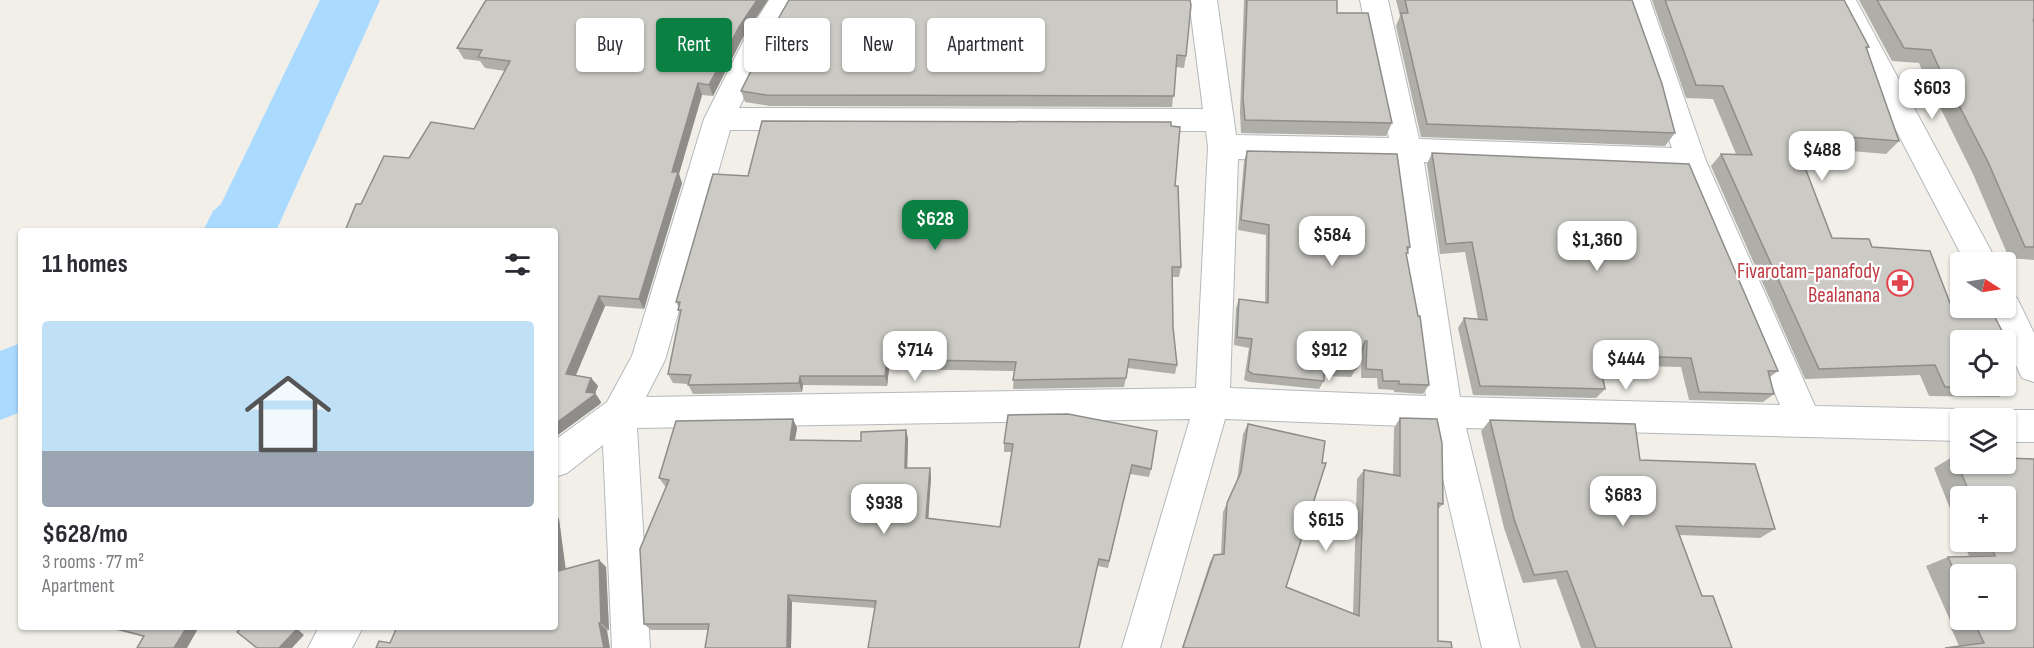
<!DOCTYPE html>
<html lang="en">
<head>
<meta charset="utf-8">
<style>
  body { margin:0; font-family:"Sofia Sans Condensed",sans-serif; background:#f7f7f7; color:#2b2b33; height:100vh; display:flex; flex-direction:column; font-size:22px; white-space:nowrap }
  * { box-sizing:border-box; margin:0 }
  p { font-size:20px; color:#7c7c81 }
  .icon { flex:none; width:33px; height:33px; fill:none; stroke:currentColor; stroke-width:2; stroke-linecap:round; stroke-linejoin:round }
  .map { position:relative; flex:1; overflow:hidden }
  .panel { position:absolute; left:18px; top:228px; width:540px; height:402px; display:flex; flex-direction:column; background:#fff; border-radius:6px; box-shadow:0 2px 4px #0004 }
  .panel>* { flex:none }
  .top-card { position:absolute; left:576px; top:18px; width:570px; height:54px; display:flex; gap:12px }
  .needle { width:39px; rotate:102deg }
  .fabs { position:absolute; left:1950px; top:252px; display:grid; gap:12px }
  .fabs a { display:grid; place-items:center; width:66px; height:66px; border-radius:6px; background:#fff; box-shadow:0 2px 4px #0004; font-size:30px }
  .price { position:absolute; translate:-50% -51px; padding:0 14px; border-radius:12px; background:#fff; color:#222; font-size:20px; line-height:39px; filter:drop-shadow(0 2px 3px #0008) }
  .price::after { content:''; position:absolute; left:50%; top:36px; width:18px; height:14px; margin-left:-9px; background:inherit; clip-path:polygon(0 0,100% 0,50% 100%) }
  .price.selected { background:#0b8043; color:#fff }
  ul { padding:0; list-style:none }
  li { display:grid; align-content:center; gap:12px; height:318px; padding:0 24px }
  li span { display:grid; place-items:center; height:186px; border-radius:6px; color:#555 }
  li>.icon { margin-inline-start:auto }
  span .icon { width:108px; height:108px; fill:#fffc; stroke-width:1 }
  li b { font-size:26px }
  h2 { display:flex; justify-content:space-between; align-items:center; height:72px; padding:0 24px; font-size:26px }
  .chip { padding:0 21px; border-radius:6px; background:#fff; box-shadow:0 2px 4px #0004; font-size:21px; line-height:54px }
  .chip.selected { background:#0b8043; color:#fff }
  .map>svg:first-child { display:block }
</style>
</head>
<body>
<div class="map">
<svg width="2034" height="648" viewBox="0 0 2034 648">
  <rect width="100%" height="100%" fill="#f1efe8"/>
  <g fill="none" stroke-linecap="round" stroke-linejoin="round">
    <g fill="#aadaff" fill-rule="evenodd">
      <path d="M 320,0 L 380,0 L 276,231 L 203,231 L 213,211 L 221,204 Z"/>
      <path d="M 21,343 L 21,412 L 0,420 L 0,351 Z"/>
    </g>
    <g stroke="#b5b8bc" stroke-width="2">
      <g id="minor">
        <path d="M 769,0 L 797,0 L 771,43 L 739,108 L 1203,109 L 1189,0 L 1217,0 L 1236,135 L 1389,138 L 1360,0 L 1388,0 L 1419,139 L 1672,148 L 1622,0 L 1650,0 L 1706,161 L 1815,406 L 1960,409 L 1972,414 L 1974,418 L 1960,418 L 1960,441 L 1466,428 L 1520,648 L 1482,648 L 1431,427 L 1225,419 L 1160,648 L 1122,648 L 1190,419 L 637,428 L 650,648 L 612,648 L 603,445 L 567,473 L 555,477 L 555,440 L 607,402 L 632,356 L 704,119 L 744,40 ZM 730,130 L 1206,131 L 1208,147 L 1196,388 L 646,397 L 665,360 ZM 1238,159 L 1394,162 L 1426,396 L 1230,388 ZM 1424,162 L 1681,173 L 1780,405 L 1460,397 Z"/>
        <path d="M 1828,0 L 1856,0 L 1997,262 L 1965,262 Z"/>
        <path d="M 2006,294 L 2017,298 L 2034,333 L 2034,382 L 2022,378 L 1989,308 L 2006,308 Z"/>
        <path d="M 2006,410 L 2034,410 L 2034,442 L 2006,442 L 2006,418 L 1992,418 L 1994,415 Z"/>
        <path d="M 319,627 L 363,627 L 352,648 L 308,648 Z"/>
      </g>
    </g>
    <use href="#minor" fill="#fff" fill-rule="evenodd"/>
  </g>
  <g fill="#afaea9" fill-rule="evenodd">
    <path d="M 486,0 L 768,0 L 742,39 L 713,96 L 702,95 L 679,174 L 682,183 L 644,309 L 605,306 L 576,375 L 591,378 L 598,386 L 595,393 L 601,402 L 600,404 L 555,437 L 555,231 L 361,204 L 409,158 L 474,129 L 505,71 L 485,68 L 480,61 L 464,59 L 457,48 Z"/>
    <path d="M 789,0 L 1186,56 L 1184,68 L 1176,67 L 1172,107 L 770,106 L 745,102 L 741,91 Z"/>
    <path d="M 1244,0 L 1337,0 L 1337,13 L 1392,123 L 1386,136 L 1241,133 L 1240,112 Z"/>
    <path d="M 1396,0 L 1632,0 L 1675,133 L 1665,146 L 1421,137 L 1396,26 L 1400,16 Z"/>
    <path d="M 1652,0 L 1844,0 L 1869,47 L 1867,49 L 1899,141 L 1886,154 L 1816,148 L 1818,152 L 1806,164 L 1804,164 L 1832,238 L 1869,239 L 1872,247 L 1930,251 L 1950,303 L 1960,303 L 1960,308 L 1990,308 L 2011,348 L 2006,351 L 2006,340 L 1960,340 L 1960,386 L 2006,386 L 2006,366 L 2015,387 L 1999,397 L 1929,396 L 1920,375 L 1805,379 L 1711,166 L 1721,154 L 1736,154 L 1713,99 L 1686,98 Z"/>
    <path d="M 1859,0 L 2034,0 L 2034,260 L 2009,258 L 1973,174 L 1938,103 L 1936,103 L 1919,63 L 1892,61 Z"/>
    <path d="M 1171,126 L 1181,267 L 1179,277 L 1172,277 L 1173,327 L 1177,365 L 1175,374 L 1128,368 L 1124,387 L 1013,389 L 1014,371 L 889,369 L 887,386 L 803,385 L 802,392 L 693,394 L 688,384 L 673,383 L 668,374 L 681,314 L 678,310 L 679,308 L 676,302 L 748,176 Z"/>
    <path d="M 1247,151 L 1410,247 L 1406,256 L 1429,385 L 1423,394 L 1394,392 L 1394,390 L 1378,389 L 1377,378 L 1361,378 L 1362,350 L 1356,369 L 1351,377 L 1324,376 L 1324,381 L 1319,389 L 1250,382 L 1244,380 L 1249,348 L 1234,345 L 1236,308 L 1239,299 L 1265,302 L 1266,235 L 1238,230 L 1244,161 Z"/>
    <path d="M 1432,153 L 1778,371 L 1770,377 L 1774,394 L 1763,402 L 1689,400 L 1681,367 L 1600,365 L 1605,389 L 1596,398 L 1473,395 L 1458,328 L 1464,318 L 1478,319 L 1465,252 L 1440,254 L 1427,164 Z"/>
    <path d="M 1008,415 L 1151,469 L 1149,477 L 1130,474 L 1108,568 L 1098,566 L 875,608 L 792,602 L 791,648 L 705,648 L 708,630 L 651,630 L 644,624 L 666,487 L 665,486 L 659,478 L 793,419 L 797,428 L 795,440 L 861,441 L 906,430 L 908,439 L 907,468 L 930,468 L 931,477 L 928,518 L 1000,527 L 1012,452 L 1004,452 L 1004,443 Z"/>
    <path d="M 1400,418 L 1443,504 L 1438,509 L 1438,641 L 1452,648 L 1182,648 L 1210,562 L 1214,555 L 1221,554 L 1223,512 L 1237,481 L 1243,434 L 1248,424 L 1286,587 L 1353,613 L 1357,479 L 1364,470 L 1393,475 L 1394,428 Z"/>
    <path d="M 1490,420 L 1640,460 L 1775,529 L 1760,538 L 1680,535 L 1702,596 L 1732,648 L 1581,648 L 1556,579 L 1523,583 L 1504,528 L 1481,431 Z"/>
    <path d="M 1954,456 L 1960,457 L 1960,464 L 2006,464 L 2006,458 L 2034,459 L 2034,648 L 1945,648 L 1959,646 L 1951,628 L 1953,627 L 1926,566 L 1948,557 L 1969,556 L 1963,542 L 2006,542 L 2006,496 L 1960,496 L 1960,534 L 1934,468 ZM 1960,574 L 2006,574 L 2006,620 L 1960,620 Z"/>
    <path d="M 555,515 L 559,519 L 565,569 L 599,560 L 606,567 L 609,630 L 390,643 L 555,627 Z"/>
    <path d="M 105,627 L 199,627 L 144,637 Z"/>
  </g>
  <g fill="#8f8d8a">
    <path d="M 757,0 L 768,0 L 742,39 L 713,96 L 709,85 L 739,27 Z"/>
    <path d="M 698,83 L 702,95 L 679,174 L 682,183 L 644,309 L 639,299 L 672,172 Z"/>
    <path d="M 599,296 L 605,306 L 573,382 L 566,374 Z"/>
    <path d="M 887,359 L 889,369 L 887,386 L 885,376 Z"/>
    <path d="M 800,376 L 803,385 L 802,392 L 799,383 Z"/>
    <path d="M 591,378 L 598,386 L 594,396 L 595,393 L 601,402 L 600,404 L 555,437 L 555,424 L 586,392 Z"/>
    <path d="M 793,419 L 797,428 L 793,449 L 790,440 Z"/>
    <path d="M 906,430 L 908,439 L 907,476 L 905,468 Z"/>
    <path d="M 930,468 L 931,477 L 928,525 L 926,518 Z"/>
    <path d="M 555,515 L 559,519 L 567,578 L 558,571 L 555,546 Z"/>
    <path d="M 599,560 L 606,567 L 609,630 L 601,623 Z"/>
    <path d="M 788,595 L 792,602 L 791,648 L 787,648 Z"/>
    <path d="M 599,623 L 607,630 L 610,648 L 604,648 Z"/>
    <path d="M 187,627 L 199,627 L 187,648 L 174,648 Z"/>
    <path d="M 291,627 L 295,627 L 304,635 L 292,648 L 279,648 Z"/>
  </g>
  <g fill="#cccac5" stroke="#8f8d8a" stroke-width="1.5">
    <path d="M 486,0 L 757,0 L 739,27 L 709,85 L 698,83 L 672,172 L 678,172 L 639,299 L 599,296 L 566,374 L 591,378 L 586,392 L 595,393 L 594,395 L 555,424 L 555,231 L 345,231 L 356,204 L 361,204 L 384,156 L 409,158 L 431,122 L 474,129 L 510,61 L 478,57 L 482,50 L 457,48 Z"/>
    <path d="M 789,0 L 1190,0 L 1191,5 L 1186,56 L 1177,55 L 1174,96 L 766,95 L 741,91 L 770,33 Z"/>
    <path d="M 1247,0 L 1337,0 L 1337,13 L 1368,13 L 1392,123 L 1245,120 L 1243,99 Z"/>
    <path d="M 1405,0 L 1632,0 L 1662,84 L 1675,133 L 1427,124 L 1401,13 L 1408,13 Z"/>
    <path d="M 1665,0 L 1844,0 L 1869,47 L 1866,47 L 1899,141 L 1811,134 L 1818,152 L 1799,152 L 1832,238 L 1869,239 L 1872,247 L 1930,251 L 1950,303 L 1960,303 L 1960,308 L 1990,308 L 2011,348 L 2006,348 L 2006,340 L 1960,340 L 1960,386 L 2006,386 L 2006,366 L 2015,387 L 1945,387 L 1935,365 L 1819,369 L 1721,154 L 1752,155 L 1723,86 L 1696,85 Z"/>
    <path d="M 1877,0 L 2034,0 L 2034,20 L 2033,19 L 2034,22 L 2034,247 L 2025,247 L 1988,162 L 1951,90 L 1949,90 L 1931,50 L 1904,48 Z"/>
    <path d="M 762,121 L 1171,122 L 1171,126 L 1180,127 L 1175,186 L 1178,186 L 1181,267 L 1172,267 L 1173,327 L 1177,365 L 1129,359 L 1126,378 L 1013,380 L 1016,362 L 887,359 L 885,376 L 800,376 L 799,383 L 688,385 L 691,375 L 668,374 L 681,310 L 678,310 L 680,302 L 676,302 L 713,174 L 748,176 Z"/>
    <path d="M 1247,151 L 1397,154 L 1410,247 L 1407,247 L 1408,253 L 1406,253 L 1418,316 L 1420,316 L 1429,385 L 1399,384 L 1399,381 L 1383,381 L 1382,370 L 1366,369 L 1367,341 L 1365,341 L 1356,369 L 1324,368 L 1324,381 L 1253,374 L 1248,371 L 1252,339 L 1237,337 L 1239,299 L 1268,303 L 1269,225 L 1241,220 Z"/>
    <path d="M 1432,153 L 1689,164 L 1778,371 L 1768,371 L 1774,394 L 1699,392 L 1691,358 L 1598,355 L 1605,389 L 1480,386 L 1464,318 L 1487,320 L 1472,242 L 1446,244 Z"/>
    <path d="M 1068,414 L 1157,431 L 1151,469 L 1132,465 L 1109,561 L 1099,559 L 1079,648 L 868,648 L 876,601 L 788,595 L 787,648 L 705,648 L 709,624 L 644,624 L 640,549 L 669,480 L 659,478 L 676,421 L 793,419 L 790,440 L 861,441 L 861,432 L 906,430 L 905,468 L 930,468 L 926,518 L 1000,527 L 1013,444 L 1004,443 L 1008,415 Z"/>
    <path d="M 1400,418 L 1437,419 L 1442,443 L 1443,504 L 1438,503 L 1438,641 L 1451,642 L 1452,648 L 1185,648 L 1183,647 L 1214,555 L 1224,554 L 1227,503 L 1241,472 L 1248,424 L 1325,441 L 1322,463 L 1326,463 L 1286,587 L 1359,616 L 1364,470 L 1400,476 Z"/>
    <path d="M 1490,420 L 1635,424 L 1640,460 L 1755,464 L 1775,529 L 1676,526 L 1702,596 L 1713,596 L 1732,648 L 1596,648 L 1567,571 L 1534,575 L 1514,519 Z"/>
    <path d="M 1954,456 L 1960,457 L 1960,464 L 2006,464 L 2006,458 L 2034,459 L 2034,648 L 1945,648 L 1984,643 L 1973,620 L 2006,620 L 2006,574 L 1960,574 L 1960,585 L 1948,557 L 1995,556 L 1990,542 L 2006,542 L 2006,496 L 1971,496 Z"/>
    <path d="M 555,546 L 558,571 L 599,560 L 601,623 L 599,623 L 604,648 L 376,648 L 379,641 L 390,643 L 397,627 L 555,627 Z"/>
    <path d="M 110,627 L 187,627 L 174,648 L 137,648 L 144,636 Z"/>
    <path d="M 243,627 L 291,627 L 296,630 L 279,648 L 257,648 L 237,632 Z"/>
  </g>
  <defs>
    <g id="pharmacy-ring" transform="scale(1.35)"><circle r="9.5" fill="#fff" stroke="#e0444e" stroke-width="1.5"/><path d="M-2-6h4v4h4v4h-4v4h-4v-4h-4v-4h4Z" fill="#e0444e"/></g>
  </defs>
  <g fill-rule="evenodd">
    <use href="#pharmacy-ring" x="1900" y="283"/>
  </g>
  <g text-anchor="middle" stroke-width="4.5" stroke-linejoin="round" paint-order="stroke">
    <g font-size="21" fill="#be3a42" stroke="#fff" text-anchor="end">
      <text x="1880" y="278">Fivarotam-panafody<tspan x="1880" dy="24">Bealanana</tspan></text>
    </g>
  </g>
</svg>
<div class="fabs">
<a><svg class="needle" viewBox="-14 -14 28 28"><path d="M0-13l5 13h-10z" fill="#e53935"/><path d="M0 13l5-13h-10z" fill="#7c7c81"/></svg></a>
<a><svg class="icon" aria-label="locate" viewBox="0 0 24 24"><circle cx="12" cy="12" r="6"/><path d="M12 2v4M12 18v4M2 12h4M18 12h4"/></svg></a>
<a><svg class="icon" aria-label="layers" viewBox="0 0 24 24"><path d="M12 4l9 5-9 5-9-5zM3 14l9 5 9-5"/></svg></a>
<a>+</a>
<a>−</a>
</div>
<b class="price" style="left:1932px;top:120px">$603</b>
<b class="price" style="left:1822px;top:182px">$488</b>
<b class="price selected" style="left:935px;top:251px">$628</b>
<b class="price" style="left:1332px;top:267px">$584</b>
<b class="price" style="left:1597px;top:272px">$1,360</b>
<b class="price" style="left:915px;top:382px">$714</b>
<b class="price" style="left:1329px;top:382px">$912</b>
<b class="price" style="left:1626px;top:391px">$444</b>
<b class="price" style="left:1623px;top:527px">$683</b>
<b class="price" style="left:884px;top:535px">$938</b>
<b class="price" style="left:1326px;top:552px">$615</b>
<div class="top-card">
<a class="chip">Buy</a>
<a class="chip selected">Rent</a>
<a class="chip">Filters</a>
<a class="chip">New</a>
<a class="chip">Apartment</a>
</div>
<section class="panel">
<h2>11 homes<svg class="icon" aria-label="filters" viewBox="0 0 24 24"><path d="M4 7h16M4 17h16"/><circle cx="9" cy="7" r="2"/><circle cx="15" cy="17" r="2"/></svg></h2>
<ul>
<li><span style="background:linear-gradient(#bfe0f5 70%,#9aa5b1 0)"><svg class="icon" aria-label="home" viewBox="0 0 24 24"><path d="M3 11l9-7 9 7M6 9v11h12V9"/></svg></span><div><b>$628/mo</b><p>3 rooms · 77 m²</p><p>Apartment</p></div></li>
</ul>
</section>
</div>
</body>
</html>
